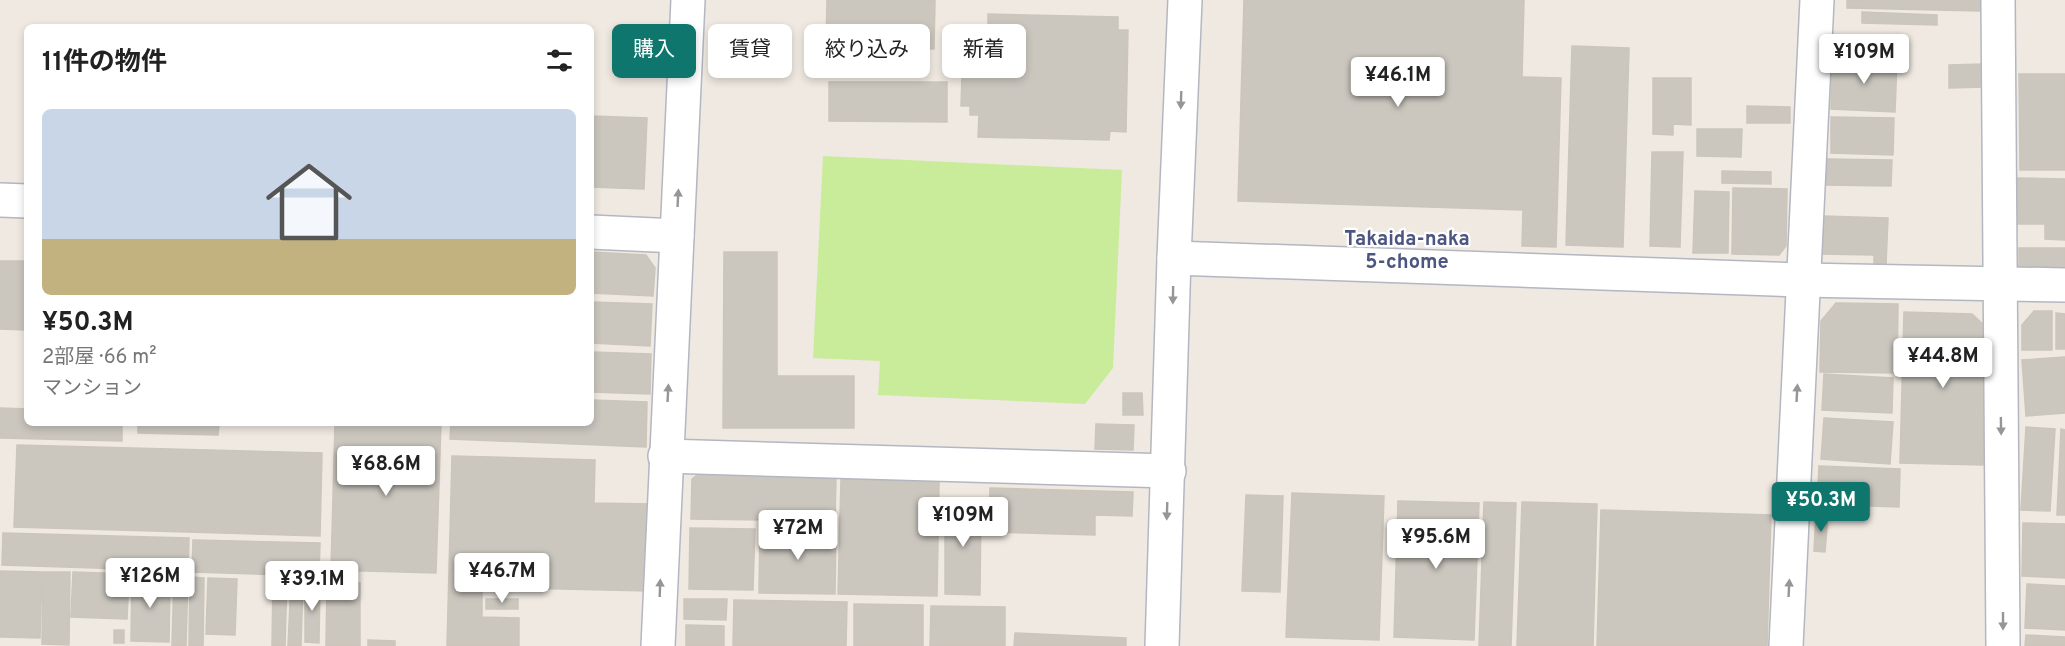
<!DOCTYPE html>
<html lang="ja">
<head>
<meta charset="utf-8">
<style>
  body { margin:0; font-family:Overpass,"Noto Sans JP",sans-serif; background:#f2f2f2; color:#222; height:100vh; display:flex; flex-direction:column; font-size:22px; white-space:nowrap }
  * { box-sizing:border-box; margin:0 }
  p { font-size:20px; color:#767676 }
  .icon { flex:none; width:33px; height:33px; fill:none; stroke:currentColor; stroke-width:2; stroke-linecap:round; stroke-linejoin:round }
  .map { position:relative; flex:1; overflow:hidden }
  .panel { position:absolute; left:24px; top:24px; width:570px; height:402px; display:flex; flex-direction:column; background:#fff; border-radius:9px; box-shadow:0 3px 9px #0003 }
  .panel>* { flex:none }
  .guide { position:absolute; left:612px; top:24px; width:570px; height:54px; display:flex; gap:12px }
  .price { position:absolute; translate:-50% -51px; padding:0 14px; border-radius:6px; background:#fff; color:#222; font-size:20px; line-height:39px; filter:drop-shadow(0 2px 3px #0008) }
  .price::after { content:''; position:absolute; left:50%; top:36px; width:18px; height:14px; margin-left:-9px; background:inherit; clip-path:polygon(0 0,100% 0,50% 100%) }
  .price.selected { background:#0f766e; color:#fff }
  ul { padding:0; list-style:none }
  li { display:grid; align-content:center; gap:12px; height:318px; padding:0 18px }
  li+li { border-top:2px solid #e0e0e0 }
  li span { display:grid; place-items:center; height:186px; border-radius:9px; color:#555 }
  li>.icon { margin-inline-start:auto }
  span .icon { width:108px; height:108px; fill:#fffc; stroke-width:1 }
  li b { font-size:26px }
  h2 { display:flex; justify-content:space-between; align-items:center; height:72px; padding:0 18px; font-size:26px }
  .chip { padding:0 21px; border-radius:9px; background:#fff; box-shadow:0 3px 9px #0003; font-size:21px; line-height:54px }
  .chip.selected { background:#0f766e; color:#fff }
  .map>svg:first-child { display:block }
</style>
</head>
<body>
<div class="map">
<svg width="2065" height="646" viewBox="0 0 2065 646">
  <rect width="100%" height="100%" fill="#efe9e1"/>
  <path fill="#c9ec9a" d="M 823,156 L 1122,170 L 1113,368 L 1085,404 L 878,395 L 880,361 L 813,358 Z"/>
  <g fill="#cbc7bf" stroke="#cbc5ba" stroke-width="1.5">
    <path d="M 827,0 L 935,0 L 934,49 L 826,45 Z"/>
    <path d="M 1244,0 L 1524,0 L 1522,77 L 1561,78 L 1556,247 L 1522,246 L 1523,210 L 1238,201 Z"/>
    <path d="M 1847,0 L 1982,0 L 1981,11 L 1847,8 Z"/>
    <path d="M 1862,12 L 1937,15 L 1937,25 L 1862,23 Z"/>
    <path d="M 988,14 L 1118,17 L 1118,30 L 1128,30 L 1126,132 L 1110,131 L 1109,140 L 978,137 L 979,115 L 970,115 L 970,106 L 961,106 L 963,46 L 971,47 L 971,25 L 988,25 Z"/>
    <path d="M 1842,37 L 1858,38 L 1858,52 L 1842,52 Z"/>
    <path d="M 1572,46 L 1629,48 L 1623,247 L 1566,245 Z"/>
    <path d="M 1832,58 L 1897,60 L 1895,112 L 1831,109 Z"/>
    <path d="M 1984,64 L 1984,87 L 1949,88 L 1949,65 Z"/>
    <path d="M 2019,74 L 2065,74 L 2065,170 L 2020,170 Z"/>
    <path d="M 1653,78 L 1691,78 L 1691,125 L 1673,124 L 1673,135 L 1653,134 Z"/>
    <path d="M 829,82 L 947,82 L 947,122 L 829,121 Z"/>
    <path d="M 1747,106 L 1790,107 L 1790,123 L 1747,123 Z"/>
    <path d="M 591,116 L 647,118 L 644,189 L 591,187 Z"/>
    <path d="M 1831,117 L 1894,118 L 1893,155 L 1831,153 Z"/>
    <path d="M 1697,129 L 1742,129 L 1741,157 L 1697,156 Z"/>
    <path d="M 1652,152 L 1683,152 L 1680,247 L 1650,246 Z"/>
    <path d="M 1827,159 L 1892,160 L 1891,186 L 1826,185 Z"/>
    <path d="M 1722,171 L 1771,172 L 1771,184 L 1722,183 Z"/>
    <path d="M 2017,178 L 2065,179 L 2065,240 L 2045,239 L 2045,224 L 2016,224 Z"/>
    <path d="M 1733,188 L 1787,189 L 1786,246 L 1779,255 L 1732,254 Z"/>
    <path d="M 1695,191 L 1729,192 L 1728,253 L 1693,253 Z"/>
    <path d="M 1823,216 L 1888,218 L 1886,264 L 1874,263 L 1874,255 L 1822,254 Z"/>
    <path d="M 2019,248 L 2065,248 L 2065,272 L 2019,273 Z"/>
    <path d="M 591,252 L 646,255 L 655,268 L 653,296 L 591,293 Z"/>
    <path d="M 724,252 L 777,252 L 777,376 L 854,376 L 854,428 L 723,428 Z"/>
    <path d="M 0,261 L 27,261 L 27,330 L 0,329 Z"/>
    <path d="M 591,302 L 652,304 L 650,346 L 591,343 Z"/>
    <path d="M 1836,303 L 1898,304 L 1897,373 L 1820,372 L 1821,321 Z"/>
    <path d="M 2034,311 L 2052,311 L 2052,350 L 2022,350 L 2022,325 Z"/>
    <path d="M 1904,312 L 1972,314 L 1987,328 L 1983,465 L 1900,463 Z"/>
    <path d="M 2056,313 L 2065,314 L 2065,349 L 2056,349 Z"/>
    <path d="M 591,352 L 651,354 L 650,394 L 591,392 Z"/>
    <path d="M 2065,357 L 2065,413 L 2026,416 L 2022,360 Z"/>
    <path d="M 1824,374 L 1893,378 L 1892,413 L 1822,410 Z"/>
    <path d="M 1123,393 L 1142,393 L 1143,415 L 1123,415 Z"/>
    <path d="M 591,400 L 647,402 L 646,447 L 450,439 L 451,423 L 591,423 Z"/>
    <path d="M 0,408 L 27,409 L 27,423 L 122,423 L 122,441 L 0,438 Z"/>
    <path d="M 1824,418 L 1893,422 L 1890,464 L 1821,459 Z"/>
    <path d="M 138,423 L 219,425 L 218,435 L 138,433 Z"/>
    <path d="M 335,423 L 441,423 L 436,573 L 331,570 Z"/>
    <path d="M 1096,424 L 1134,425 L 1133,450 L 1095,449 Z"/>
    <path d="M 2026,427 L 2055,429 L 2050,511 L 2021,510 Z"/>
    <path d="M 2061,429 L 2065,430 L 2065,515 L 2057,515 Z"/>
    <path d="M 17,445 L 322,453 L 320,536 L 14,527 Z"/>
    <path d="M 452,456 L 595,460 L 594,503 L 650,504 L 648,591 L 482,587 L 482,617 L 519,618 L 519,646 L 447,646 Z"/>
    <path d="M 1819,466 L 1900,469 L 1899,507 L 1817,504 Z"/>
    <path d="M 701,472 L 836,475 L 835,521 L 691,519 L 692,479 Z"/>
    <path d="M 841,479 L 939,482 L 937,596 L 838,594 Z"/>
    <path d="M 990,488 L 1133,492 L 1132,516 L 1095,515 L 1095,535 L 989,532 Z"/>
    <path d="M 1292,493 L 1384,496 L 1379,640 L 1286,637 Z"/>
    <path d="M 1246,495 L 1283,496 L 1280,592 L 1242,591 Z"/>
    <path d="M 945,501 L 981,501 L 980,595 L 945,594 Z"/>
    <path d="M 1398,501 L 1479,503 L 1474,640 L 1394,637 Z"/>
    <path d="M 1484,502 L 1516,503 L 1511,646 L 1479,646 Z"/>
    <path d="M 1522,502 L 1597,504 L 1593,646 L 1517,646 Z"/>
    <path d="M 1601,510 L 1771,515 L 1767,646 L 1597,646 Z"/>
    <path d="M 1816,514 L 1828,515 L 1825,552 L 1814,551 Z"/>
    <path d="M 2023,523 L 2065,524 L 2065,578 L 2022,576 Z"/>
    <path d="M 690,528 L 755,529 L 753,590 L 689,589 Z"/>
    <path d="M 760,529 L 836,530 L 835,594 L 759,593 Z"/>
    <path d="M 3,533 L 189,538 L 188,571 L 2,565 Z"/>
    <path d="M 193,540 L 320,543 L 319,576 L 192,572 Z"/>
    <path d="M 0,571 L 42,572 L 40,638 L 0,637 Z"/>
    <path d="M 43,572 L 70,572 L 69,645 L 42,644 Z"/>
    <path d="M 73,572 L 129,574 L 127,619 L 71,617 Z"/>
    <path d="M 132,574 L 160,575 L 159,585 L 170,586 L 169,642 L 131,641 Z"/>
    <path d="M 174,575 L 188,576 L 186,646 L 172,646 Z"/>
    <path d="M 190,577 L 204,578 L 203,646 L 189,646 Z"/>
    <path d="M 208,578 L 237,579 L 235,635 L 206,634 Z"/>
    <path d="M 273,580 L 287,580 L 285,646 L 272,646 Z"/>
    <path d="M 291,581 L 303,582 L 301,646 L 288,646 Z"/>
    <path d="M 305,582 L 320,582 L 319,643 L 305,642 Z"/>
    <path d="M 327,583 L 360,583 L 360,646 L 326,646 Z"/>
    <path d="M 2027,584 L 2065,586 L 2065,630 L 2025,628 Z"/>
    <rect x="486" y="599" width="32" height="10"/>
    <path d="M 684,599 L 727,599 L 726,620 L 684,619 Z"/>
    <path d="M 734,600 L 847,602 L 846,646 L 733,646 Z"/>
    <path d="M 854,604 L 923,605 L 923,646 L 854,646 Z"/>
    <path d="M 931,606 L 1005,607 L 1005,646 L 930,646 Z"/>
    <path d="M 686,625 L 724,626 L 724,646 L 686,646 Z"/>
    <rect x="114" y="630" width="10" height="13"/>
    <path d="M 1015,633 L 1126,638 L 1126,646 L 1014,646 Z"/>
    <path d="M 2026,635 L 2065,637 L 2065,646 L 2025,646 Z"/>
    <path d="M 368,640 L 395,641 L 395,646 L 368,646 Z"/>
  </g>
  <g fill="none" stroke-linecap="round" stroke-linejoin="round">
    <g stroke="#b4b7c1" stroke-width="36">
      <g id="minor">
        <path d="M 1998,0 L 2003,646"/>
        <path d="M 0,200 L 27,201"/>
        <path d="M 591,232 L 677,236"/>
        <path d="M 1174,258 L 1802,280 L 2065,285"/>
        <path d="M 665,456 L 1169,471"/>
        <path d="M 658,646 L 688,0"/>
        <path d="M 1162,646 L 1174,258 L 1185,0"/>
        <path d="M 1786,646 L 1817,0"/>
      </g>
    </g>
    <use href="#minor" stroke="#fff" stroke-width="33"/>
  </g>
  <defs><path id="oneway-solid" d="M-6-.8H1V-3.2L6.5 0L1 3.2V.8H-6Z" transform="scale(1.5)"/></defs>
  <g fill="#969696">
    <use href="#oneway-solid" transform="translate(1181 100) rotate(92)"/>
    <use href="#oneway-solid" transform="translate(678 198) rotate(-87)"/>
    <use href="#oneway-solid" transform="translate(1173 295) rotate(91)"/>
    <use href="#oneway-solid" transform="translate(668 393) rotate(-87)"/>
    <use href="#oneway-solid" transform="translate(1797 393) rotate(-87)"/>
    <use href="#oneway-solid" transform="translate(2001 426) rotate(89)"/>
    <use href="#oneway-solid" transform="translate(1167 511) rotate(92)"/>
    <use href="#oneway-solid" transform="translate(660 588) rotate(-88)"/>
    <use href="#oneway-solid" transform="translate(1789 588) rotate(-87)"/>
    <use href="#oneway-solid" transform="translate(2003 621) rotate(90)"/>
  </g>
  <g text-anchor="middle" stroke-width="4.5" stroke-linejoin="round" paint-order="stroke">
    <g font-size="20" font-weight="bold" fill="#4d5680" stroke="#fff">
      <text x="1407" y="245">Takaida-naka<tspan x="1407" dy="23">5-chome</tspan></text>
    </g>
  </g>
</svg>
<b class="price" style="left:1864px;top:85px">¥109M</b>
<b class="price" style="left:1398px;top:108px">¥46.1M</b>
<b class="price" style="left:1943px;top:389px">¥44.8M</b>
<b class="price" style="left:386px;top:497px">¥68.6M</b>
<b class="price selected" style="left:1821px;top:533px">¥50.3M</b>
<b class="price" style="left:963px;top:548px">¥109M</b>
<b class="price" style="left:798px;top:561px">¥72M</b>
<b class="price" style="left:1436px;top:570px">¥95.6M</b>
<b class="price" style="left:502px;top:604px">¥46.7M</b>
<b class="price" style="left:150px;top:609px">¥126M</b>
<b class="price" style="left:312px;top:612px">¥39.1M</b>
<div class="guide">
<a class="chip selected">購入</a>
<a class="chip">賃貸</a>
<a class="chip">絞り込み</a>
<a class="chip">新着</a>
</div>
<section class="panel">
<h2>11件の物件<svg class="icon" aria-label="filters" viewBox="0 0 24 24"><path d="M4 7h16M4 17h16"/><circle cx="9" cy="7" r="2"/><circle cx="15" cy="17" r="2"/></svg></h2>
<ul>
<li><span style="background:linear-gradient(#c9d6e8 70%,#c2b280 0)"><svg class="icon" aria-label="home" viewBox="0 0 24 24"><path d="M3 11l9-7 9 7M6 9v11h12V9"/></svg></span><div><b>¥50.3M</b><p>2部屋 · 66 m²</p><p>マンション</p></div></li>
</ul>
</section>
</div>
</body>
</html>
